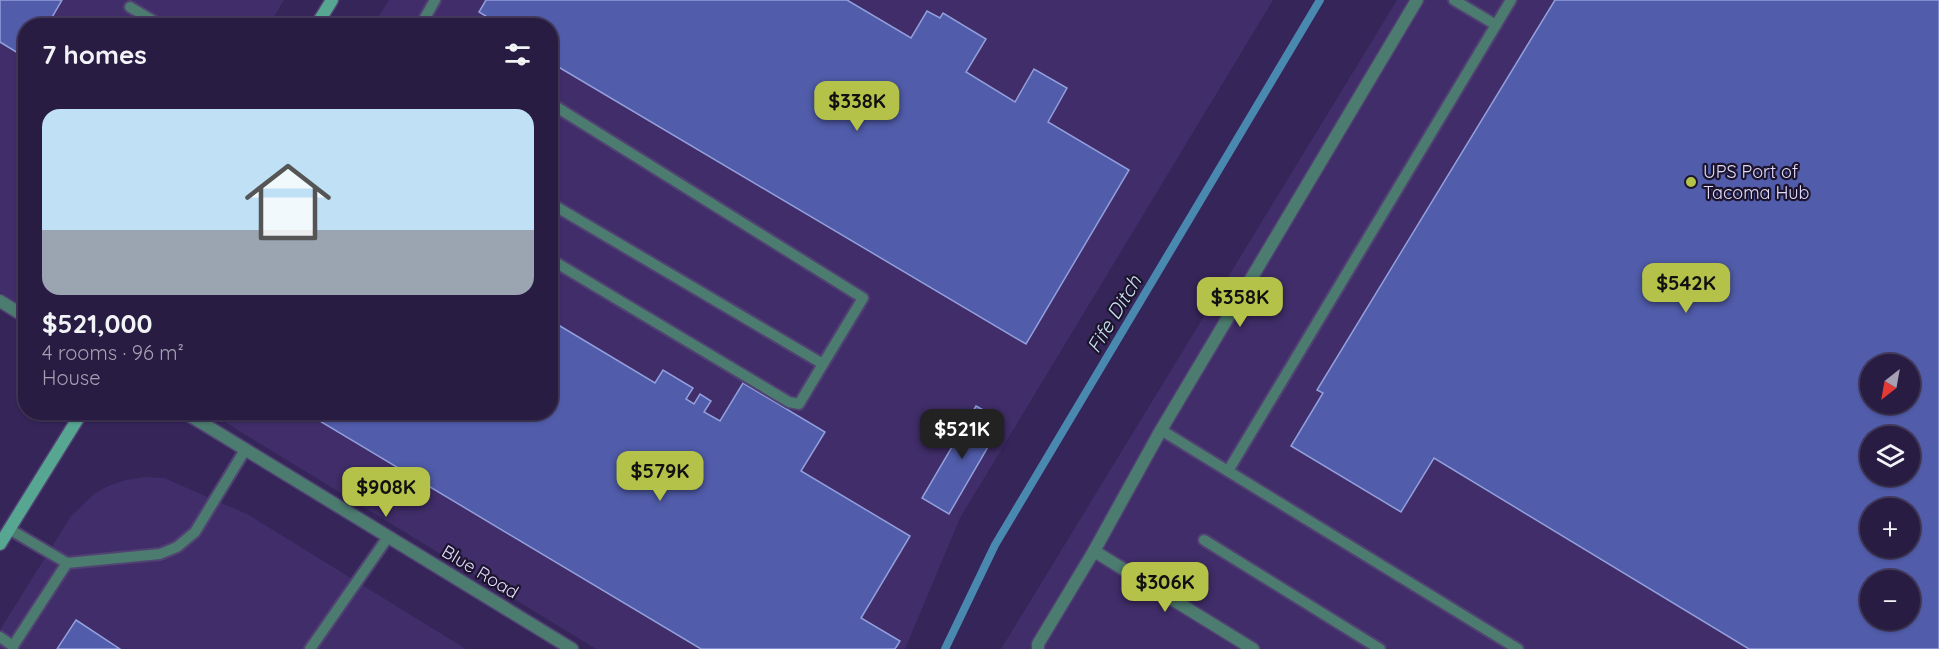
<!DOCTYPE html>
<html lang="en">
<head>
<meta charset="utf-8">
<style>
  body { margin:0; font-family:Quicksand,sans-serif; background:#30254a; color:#f1f3f6; height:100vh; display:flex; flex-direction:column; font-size:22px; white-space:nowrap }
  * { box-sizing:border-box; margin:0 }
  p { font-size:20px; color:#a5a1b2 }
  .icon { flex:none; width:33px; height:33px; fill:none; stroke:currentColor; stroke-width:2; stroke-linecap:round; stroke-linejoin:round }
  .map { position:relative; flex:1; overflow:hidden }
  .drawer { position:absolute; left:18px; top:18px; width:540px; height:402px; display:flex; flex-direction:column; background:#281c43; border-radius:24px; box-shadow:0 2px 4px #0004,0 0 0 2px #443a5c }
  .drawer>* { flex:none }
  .needle { width:39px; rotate:211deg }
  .buttons { position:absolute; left:1860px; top:354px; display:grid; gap:12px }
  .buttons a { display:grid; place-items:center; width:60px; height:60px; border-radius:50%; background:#281c43; box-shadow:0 2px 4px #0004,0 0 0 2px #443a5c; font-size:30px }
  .price { position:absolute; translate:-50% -51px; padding:0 14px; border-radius:12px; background:#b4c24a; color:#111; font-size:20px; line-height:39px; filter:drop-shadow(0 2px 3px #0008) }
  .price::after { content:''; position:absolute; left:50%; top:36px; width:18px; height:14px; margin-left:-9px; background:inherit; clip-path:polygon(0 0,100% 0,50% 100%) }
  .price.selected { background:#222; color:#fff }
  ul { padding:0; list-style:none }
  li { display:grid; align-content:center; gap:12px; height:318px; padding:0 24px }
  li+li { border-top:2px solid #443a5c }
  li span { display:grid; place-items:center; height:186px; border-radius:18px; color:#555 }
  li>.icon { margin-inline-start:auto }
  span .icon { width:108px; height:108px; fill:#fffc; stroke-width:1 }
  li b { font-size:26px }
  h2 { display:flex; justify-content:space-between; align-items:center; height:72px; padding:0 24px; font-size:26px }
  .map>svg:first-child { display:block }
</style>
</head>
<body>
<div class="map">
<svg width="1939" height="649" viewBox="0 0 1939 649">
  <rect width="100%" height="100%" fill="#352559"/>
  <g fill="#402d69" fill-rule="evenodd">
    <path d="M 0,0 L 284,0 L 269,25 L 26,26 L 25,301 L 15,301 L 0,292 Z"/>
    <path d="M 389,0 L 1273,0 L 960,518 L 905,649 L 596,649 L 210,413 L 550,412 L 550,26 L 373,25 Z"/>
    <path d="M 1397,0 L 1939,0 L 1939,649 L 1001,649 ZM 1870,364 L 1910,364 L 1910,404 L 1870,404 ZM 1870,436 L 1910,436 L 1910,476 L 1870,476 ZM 1870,508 L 1910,508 L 1910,548 L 1870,548 ZM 1870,580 L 1910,580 L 1910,620 L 1870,620 Z"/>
    <path d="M 145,477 L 164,478 L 247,514 L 466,649 L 0,649 L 0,630 L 71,516 L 94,494 L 108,486 L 126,480 Z"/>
  </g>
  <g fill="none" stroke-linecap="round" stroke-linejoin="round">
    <path stroke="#4a89af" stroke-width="8" d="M 945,649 L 995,545 L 1320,0"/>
  </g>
  <g fill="#515caa" stroke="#939fdd" stroke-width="1.5" fill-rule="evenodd">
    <path d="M 0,0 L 62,0 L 47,26 L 26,26 L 26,58 L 0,42 Z"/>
    <path d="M 486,0 L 847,0 L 911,38 L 927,11 L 940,18 L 943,13 L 986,39 L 966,72 L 1015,102 L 1034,69 L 1067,88 L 1048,122 L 1129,170 L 1026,344 L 550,62 L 550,26 L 502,26 L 479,12 Z"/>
    <path d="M 1555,0 L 1939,0 L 1939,649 L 1749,649 L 1434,458 L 1401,512 L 1291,446 L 1323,393 L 1317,390 ZM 1870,364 L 1910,364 L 1910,404 L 1870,404 ZM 1870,436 L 1910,436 L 1910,476 L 1870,476 ZM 1870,508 L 1910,508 L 1910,548 L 1870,548 ZM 1870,580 L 1910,580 L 1910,620 L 1870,620 Z"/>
    <path d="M 550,320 L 655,383 L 663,370 L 693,388 L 686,399 L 694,404 L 700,394 L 711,401 L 704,412 L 720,421 L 743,383 L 825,432 L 801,471 L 910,536 L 861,618 L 900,641 L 895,649 L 701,649 L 313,417 L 315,412 L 550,412 Z"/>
    <path d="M 976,406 L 1003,421 L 949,514 L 922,498 Z"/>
    <path d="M 76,620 L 120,649 L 57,649 Z"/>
  </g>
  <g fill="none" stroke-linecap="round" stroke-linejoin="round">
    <g stroke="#514273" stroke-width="14">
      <g id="service">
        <path d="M 1454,0 L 1496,25"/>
        <path d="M 130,7 L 162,26"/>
        <path d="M 422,23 L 435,0"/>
        <path d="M 550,103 L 863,298 L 823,364 L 550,203"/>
        <path d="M 550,259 L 789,402 L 799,404 L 823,364"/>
        <path d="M 1161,430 L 1518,649"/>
        <path d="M 1228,471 L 1511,0"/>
        <path d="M 9,529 L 67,563 L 160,554 L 177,547 L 195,532 L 245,450"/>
        <path d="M 1204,540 L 1380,649"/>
        <path d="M 0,637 L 13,646 L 13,649"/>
        <path d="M 13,646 L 67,563"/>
        <path d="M 310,649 L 388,537"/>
      </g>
    </g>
    <g stroke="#514273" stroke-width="15">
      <g id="minor">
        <path d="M 0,301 L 26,317"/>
        <path d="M 184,412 L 572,649"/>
        <path d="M 1094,551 L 1253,649"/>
        <path d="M 1038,649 L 1038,644 L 1094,551 L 1161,430 L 1417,0"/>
      </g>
    </g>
    <g stroke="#514273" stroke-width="15">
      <g id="secondary">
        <path d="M 316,26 L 332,0"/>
        <path d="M 0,544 L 82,412"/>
      </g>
    </g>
    <use href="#service" stroke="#4c7c6f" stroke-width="10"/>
    <use href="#minor" stroke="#4c7c6f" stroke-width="12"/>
    <use href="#secondary" stroke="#56a692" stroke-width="12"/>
  </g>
  <circle fill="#b4c24a" stroke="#1b142c" stroke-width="2" cx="1691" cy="182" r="6"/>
  <g text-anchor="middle" stroke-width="4.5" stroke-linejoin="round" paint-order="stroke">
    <g font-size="18" fill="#e1dafb" stroke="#1b142c" text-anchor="start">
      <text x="1703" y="178">UPS Port of<tspan x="1703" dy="21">Tacoma Hub</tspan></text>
    </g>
    <g font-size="18" fill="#e1dafb" stroke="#1b142c">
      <text transform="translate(480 572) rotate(31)" y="6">Blue Road</text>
    </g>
    <g font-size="20" font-style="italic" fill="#c9e0ee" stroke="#1b142c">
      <text transform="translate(1114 314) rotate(-59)" y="7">Fife Ditch</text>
    </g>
  </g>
</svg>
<div class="buttons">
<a><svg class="needle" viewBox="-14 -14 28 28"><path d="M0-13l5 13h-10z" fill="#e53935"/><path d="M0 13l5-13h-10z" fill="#a5a1b2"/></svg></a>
<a><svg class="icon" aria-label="layers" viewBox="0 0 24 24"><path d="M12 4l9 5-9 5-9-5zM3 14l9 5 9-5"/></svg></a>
<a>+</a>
<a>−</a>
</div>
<b class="price" style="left:857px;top:132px">$338K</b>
<b class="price" style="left:1686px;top:314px">$542K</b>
<b class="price" style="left:1240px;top:328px">$358K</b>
<b class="price selected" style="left:962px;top:460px">$521K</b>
<b class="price" style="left:660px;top:502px">$579K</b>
<b class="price" style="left:386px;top:518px">$908K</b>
<b class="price" style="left:1165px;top:613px">$306K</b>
<section class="drawer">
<h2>7 homes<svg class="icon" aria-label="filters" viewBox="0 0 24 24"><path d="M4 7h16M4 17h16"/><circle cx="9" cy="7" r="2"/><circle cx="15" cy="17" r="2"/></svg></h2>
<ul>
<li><span style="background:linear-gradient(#bfe0f5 65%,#9aa5b1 0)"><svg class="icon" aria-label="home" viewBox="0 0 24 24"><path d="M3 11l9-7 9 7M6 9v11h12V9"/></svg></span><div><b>$521,000</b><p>4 rooms · 96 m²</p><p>House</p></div></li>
</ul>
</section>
</div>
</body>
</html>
